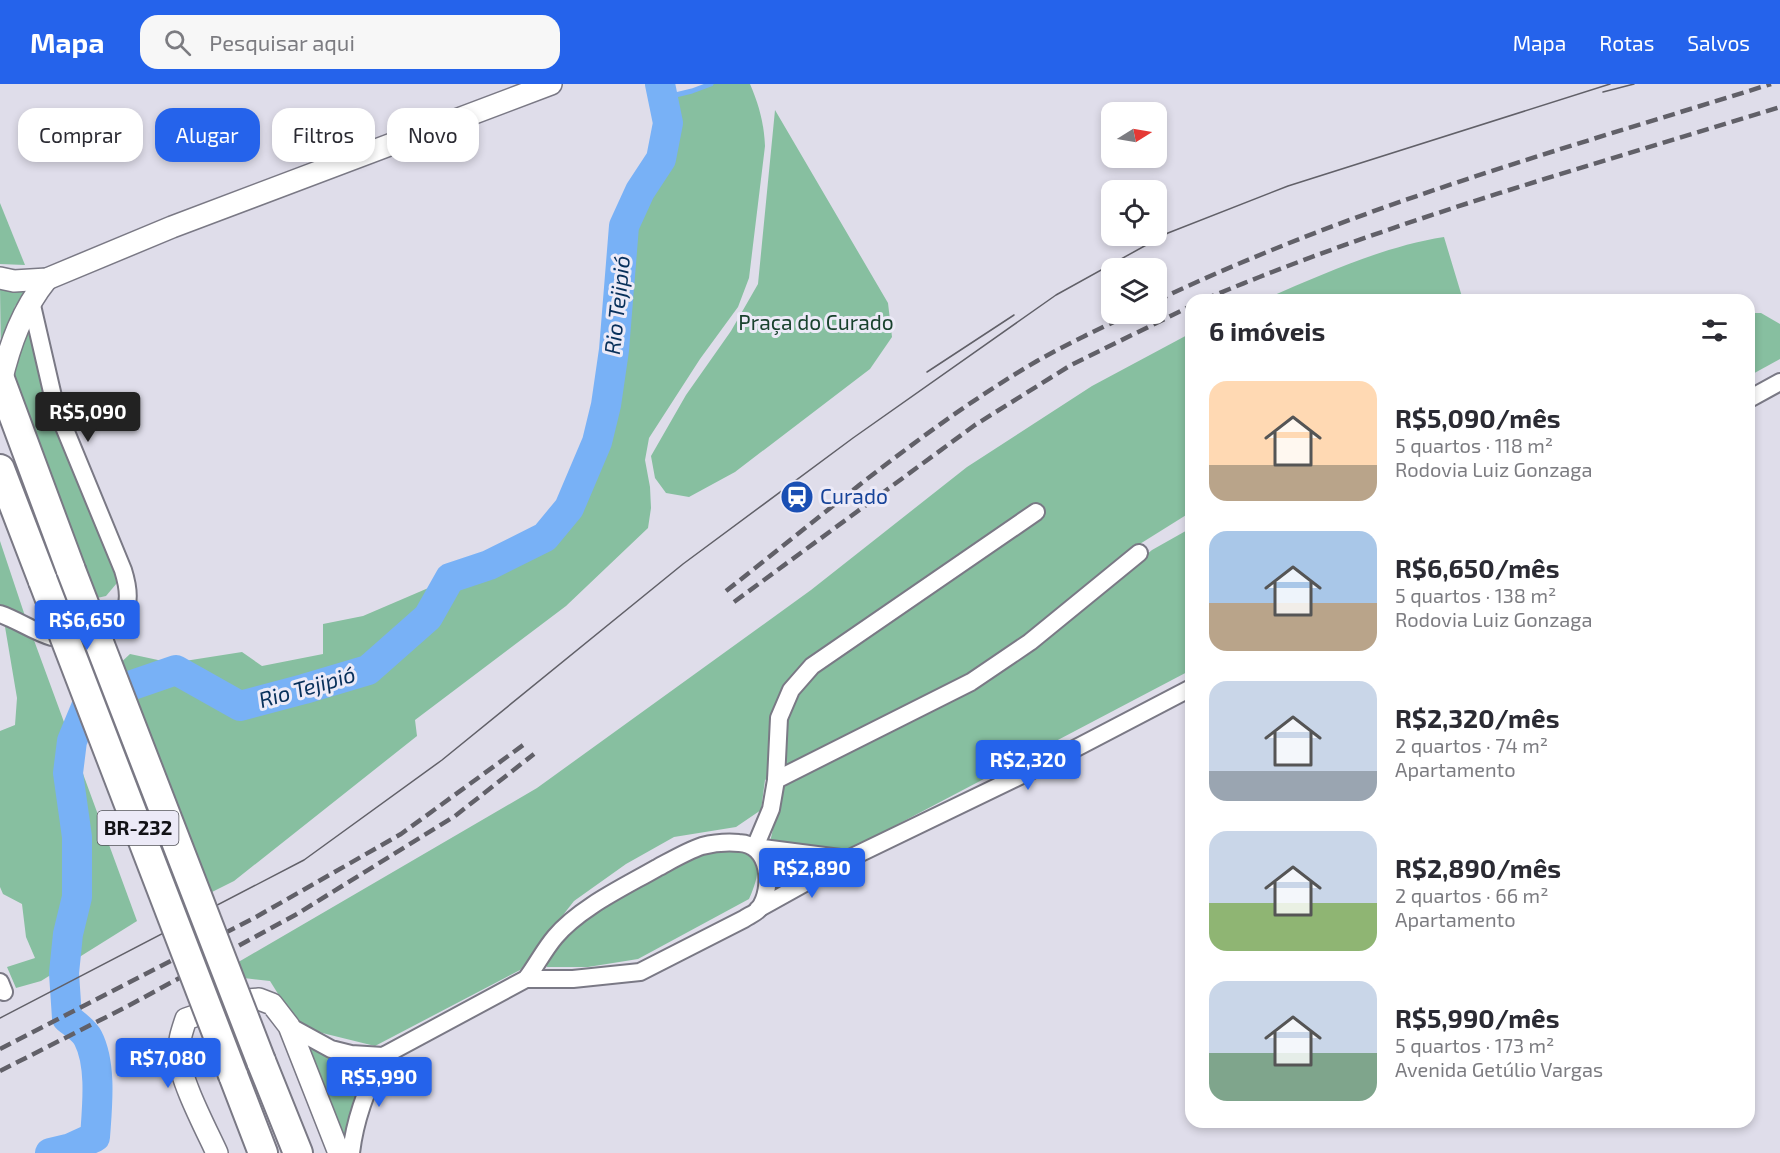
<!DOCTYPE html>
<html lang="pt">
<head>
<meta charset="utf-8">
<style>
  body { margin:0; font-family:"Exo 2",sans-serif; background:#f7f7f7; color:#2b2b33; height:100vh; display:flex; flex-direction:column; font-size:22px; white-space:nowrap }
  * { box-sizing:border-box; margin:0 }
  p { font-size:20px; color:#7c7c81 }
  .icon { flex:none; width:33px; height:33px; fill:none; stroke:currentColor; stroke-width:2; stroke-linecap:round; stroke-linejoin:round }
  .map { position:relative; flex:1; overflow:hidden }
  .panel { position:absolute; left:1185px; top:210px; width:570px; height:834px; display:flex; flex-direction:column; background:#fff; border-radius:18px; box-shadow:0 3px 9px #0003 }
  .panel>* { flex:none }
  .top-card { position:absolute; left:18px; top:24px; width:570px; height:54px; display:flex; gap:12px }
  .needle { width:39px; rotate:79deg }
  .controls { position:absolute; left:1101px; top:18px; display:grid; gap:12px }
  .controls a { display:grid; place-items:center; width:66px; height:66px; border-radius:12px; background:#fff; box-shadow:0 3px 9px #0003; font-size:30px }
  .price { position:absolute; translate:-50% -51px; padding:0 14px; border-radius:6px; background:#2563eb; color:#fff; font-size:20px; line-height:39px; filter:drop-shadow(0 2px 3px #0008) }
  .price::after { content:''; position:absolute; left:50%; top:36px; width:18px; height:14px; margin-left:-9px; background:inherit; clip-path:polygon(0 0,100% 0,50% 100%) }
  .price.active { background:#222; color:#fff }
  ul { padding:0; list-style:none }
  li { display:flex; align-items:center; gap:18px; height:150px; padding:0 24px }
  li span { display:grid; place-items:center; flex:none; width:168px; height:120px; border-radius:18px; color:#555 }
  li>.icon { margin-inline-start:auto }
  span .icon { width:72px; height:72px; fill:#fffc; stroke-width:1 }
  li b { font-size:26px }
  h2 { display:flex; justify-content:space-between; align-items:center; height:72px; padding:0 24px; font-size:26px }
  .pill { padding:0 21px; border-radius:18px; background:#fff; box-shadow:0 3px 9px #0003; font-size:21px; line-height:54px }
  .pill.active { background:#2563eb; color:#fff }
  header { display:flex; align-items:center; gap:36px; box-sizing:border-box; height:84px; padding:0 30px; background:#2563eb; color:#fff }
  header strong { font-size:28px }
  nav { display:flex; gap:33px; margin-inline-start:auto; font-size:21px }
  .search { width:420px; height:54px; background:#f7f7f7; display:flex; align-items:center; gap:15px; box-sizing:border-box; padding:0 21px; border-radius:18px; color:#7c7c81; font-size:22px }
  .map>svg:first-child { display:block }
</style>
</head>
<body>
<header>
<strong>Mapa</strong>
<div class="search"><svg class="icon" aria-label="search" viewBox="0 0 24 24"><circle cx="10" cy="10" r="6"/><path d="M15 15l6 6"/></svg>Pesquisar aqui</div>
<nav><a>Mapa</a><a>Rotas</a><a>Salvos</a></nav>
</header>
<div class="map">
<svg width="1780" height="1069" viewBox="0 0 1780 1069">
  <rect width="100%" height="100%" fill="#dfddea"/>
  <g fill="#87bfa0">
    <path d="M 711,0 L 750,0 C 759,21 764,39 765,62 L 749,194 L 738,223 L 700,275 L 649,354 L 645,376 L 650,403 L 651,424 L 648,444 L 566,522 L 415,636 L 417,652 L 234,797 L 204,812 L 116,583 L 130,570 L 172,579 L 242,568 L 262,582 L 323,570 L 323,540 L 363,532 L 533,459 L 545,453 L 569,424 L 597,358 L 606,321 L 614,266 L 624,142 L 640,107 L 661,75 L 668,39 L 663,14 L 691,7 Z"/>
    <path d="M 775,26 L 888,219 L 892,253 L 870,285 L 735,388 L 689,413 L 666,409 L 655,394 L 651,372 L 686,311 L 731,247 L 758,200 Z"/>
    <path d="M 0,119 L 25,181 L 0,180 Z"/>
    <path d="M 1444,153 L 1463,216 L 1263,216 C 1321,191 1381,163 1444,153 Z"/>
    <path d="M 0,203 L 34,205 L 15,222 L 1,274 Z"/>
    <path d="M 1749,229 L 1761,229 L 1780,240 L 1780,275 L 1749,292 Z"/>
    <path d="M 28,231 L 122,493 L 106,512 L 97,514 L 14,307 L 12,280 Z"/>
    <path d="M 1191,249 L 1191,428 L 1135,463 L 1022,553 L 965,593 L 765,696 L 761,726 L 736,743 L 674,753 L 626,780 L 574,817 L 520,886 L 375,962 L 306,945 L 280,913 L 270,897 L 244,894 L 235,880 L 537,704 L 811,506 L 967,383 L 1092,302 Z"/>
    <path d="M 1191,444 L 1191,586 L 847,767 L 770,758 L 783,701 L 1036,562 L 1152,466 Z"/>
    <path d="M 0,457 L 24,529 L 137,837 L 41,897 L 16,904 L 7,883 L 35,874 L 26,853 L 22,820 L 3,810 L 0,803 L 0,647 L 15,641 L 17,614 L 3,531 L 0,523 Z"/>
    <path d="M 706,764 C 747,767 771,766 749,815 L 638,875 L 588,883 L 547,883 L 544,879 L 554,863 L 588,831 Z"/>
    <path d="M 770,771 L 813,780 L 775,799 Z"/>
    <path d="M 297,952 L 372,978 L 346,1069 Z"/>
  </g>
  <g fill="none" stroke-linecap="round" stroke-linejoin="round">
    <path stroke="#78b1f6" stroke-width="5" d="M 663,14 L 692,7 L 711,0"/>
    <path stroke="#78b1f6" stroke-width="30" d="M 50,1069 L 71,1064 L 95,1053 C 97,1024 102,981 88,954 C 84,946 74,940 67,934 L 64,889 L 68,850 L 77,813 L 77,753 L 68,689 L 72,657 L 89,616 L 176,586 L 240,622 L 304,605 L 368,586 L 428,533 L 450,494 L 489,481 L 545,453 L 569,424 L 597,358 L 606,321 L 614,266 L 624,142 L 640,107 L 661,75 L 668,39 L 660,0"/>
    <g stroke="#7a7985" stroke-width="20">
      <g id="minor">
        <path d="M 1749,315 L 1780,298"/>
        <path d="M 0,530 C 18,536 34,548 52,553 C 66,556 76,553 89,549 C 126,537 135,524 123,486 L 55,321 L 31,217"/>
        <path d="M 776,696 L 779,634 L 791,606 L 812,582 L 1036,428"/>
        <path d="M 848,775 L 755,763 L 771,725 L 776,696 L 971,598 L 1030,558 L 1139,469"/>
        <path d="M 758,825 L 848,775 L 1053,676 L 1191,604"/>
        <path d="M 0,898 L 4,908"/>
        <path d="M 289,942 L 331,965 L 351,970 L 383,972 L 526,895 L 573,895 L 640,888 L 744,835 C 748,832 756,829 759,825 C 774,804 770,760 739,759 C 727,758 714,759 702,762 C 687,767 672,776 657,784 C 624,803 579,824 555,853 C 544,866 536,882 526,895"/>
        <path d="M 351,1069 C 355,1034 367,1003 383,972"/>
      </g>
    </g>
    <g stroke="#7a7985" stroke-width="24">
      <g id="tertiary">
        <path d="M 0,194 L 14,197 L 47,195 L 172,143 L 551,0"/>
        <path d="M 1,298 C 10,260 22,226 47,195"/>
        <path d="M 217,1069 C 206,1045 180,996 179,972 C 178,958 182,947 186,935 L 232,919 L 247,916 L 259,915 L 272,920 L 289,942 L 339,1069"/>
      </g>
    </g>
    <g stroke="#7a7985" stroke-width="32">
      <g id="trunk">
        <path d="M 0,295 L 71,486"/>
        <path d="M 0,385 L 43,497"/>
        <path d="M 261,977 L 298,1069"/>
        <path d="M 233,991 L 263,1069"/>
      </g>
    </g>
    <use href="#minor" stroke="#fff" stroke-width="16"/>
    <use href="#tertiary" stroke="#fff" stroke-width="21"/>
    <use href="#trunk" stroke="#fff" stroke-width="28"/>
    <g stroke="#616068" stroke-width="1.5">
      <path d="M 1603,8 L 1634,0"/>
      <path d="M 927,288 L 1014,231"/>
      <path d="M 0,934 L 304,776 L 442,676 L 683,480 L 853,354 L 1056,211 L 1168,149 L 1288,102 L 1610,0"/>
    </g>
    <g stroke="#616068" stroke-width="4.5" stroke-dasharray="12 6" stroke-linecap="butt">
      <path d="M 1203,216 C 1390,137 1587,83 1780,23"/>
      <path d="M 1156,217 C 1352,123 1564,65 1771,0"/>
      <path d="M 726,507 C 827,428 926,342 1037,277 C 1067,260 1099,245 1130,230"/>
      <path d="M 734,518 L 975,341 L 1071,281 L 1191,222"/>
      <path d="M 0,965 L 256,833 L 401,750 L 526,659"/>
      <path d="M 0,987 L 128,922 L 297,830 L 455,732 L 534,670"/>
    </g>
    <g stroke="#7a7985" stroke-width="32" stroke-linecap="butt">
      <g id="trunk-bridge">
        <path d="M 71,486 L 261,977"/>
        <path d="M 43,497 L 233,991"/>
      </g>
    </g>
    <use href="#trunk-bridge" stroke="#fff" stroke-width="28"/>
  </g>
  <defs>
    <g id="station-disc" transform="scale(1.725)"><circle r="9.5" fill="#1a4fb4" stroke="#eceaf7"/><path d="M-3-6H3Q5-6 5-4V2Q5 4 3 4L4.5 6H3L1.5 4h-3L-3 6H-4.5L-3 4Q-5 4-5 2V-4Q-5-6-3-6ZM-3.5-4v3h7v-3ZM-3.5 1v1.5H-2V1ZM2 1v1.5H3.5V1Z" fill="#fff"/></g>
  </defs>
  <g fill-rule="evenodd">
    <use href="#station-disc" x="797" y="413"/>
  </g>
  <g text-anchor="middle" stroke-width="6" stroke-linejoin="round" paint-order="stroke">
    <rect fill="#eceaf7" stroke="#53535a" stroke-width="1.5" x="97.5" y="727" width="81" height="34" rx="4.5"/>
    <g font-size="20" font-weight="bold" fill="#121216">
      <text x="138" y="751">BR-232</text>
    </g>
    <g font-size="21" fill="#19422e" stroke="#eceaf7">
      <text x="816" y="246">Praça do Curado</text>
    </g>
    <g font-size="21" fill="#164399" stroke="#eceaf7" text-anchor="start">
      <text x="820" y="420">Curado</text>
    </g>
    <g font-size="22" font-style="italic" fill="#08305b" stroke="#eceaf7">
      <text transform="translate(617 221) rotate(-84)" y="8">Rio Tejipió</text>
      <text transform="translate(307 603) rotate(-16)" y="8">Rio Tejipió</text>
    </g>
  </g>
</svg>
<div class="controls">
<a><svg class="needle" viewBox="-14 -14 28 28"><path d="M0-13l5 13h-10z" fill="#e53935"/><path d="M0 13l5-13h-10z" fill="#7c7c81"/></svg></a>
<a><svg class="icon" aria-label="locate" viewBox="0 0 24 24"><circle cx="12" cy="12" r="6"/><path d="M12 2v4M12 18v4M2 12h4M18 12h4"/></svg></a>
<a><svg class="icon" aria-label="layers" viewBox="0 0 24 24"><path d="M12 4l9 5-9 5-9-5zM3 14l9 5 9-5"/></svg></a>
</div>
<b class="price active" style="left:88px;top:359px">R$5,090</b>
<b class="price" style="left:87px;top:567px">R$6,650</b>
<b class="price" style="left:1028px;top:707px">R$2,320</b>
<b class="price" style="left:812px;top:815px">R$2,890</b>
<b class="price" style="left:168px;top:1005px">R$7,080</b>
<b class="price" style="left:379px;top:1024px">R$5,990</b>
<div class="top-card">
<a class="pill">Comprar</a>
<a class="pill active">Alugar</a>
<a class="pill">Filtros</a>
<a class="pill">Novo</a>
</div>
<section class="panel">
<h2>6 imóveis<svg class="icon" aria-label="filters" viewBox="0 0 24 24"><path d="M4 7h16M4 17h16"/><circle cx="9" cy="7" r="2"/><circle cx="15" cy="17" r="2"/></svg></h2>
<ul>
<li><span style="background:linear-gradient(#ffd9b3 70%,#b9a48a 0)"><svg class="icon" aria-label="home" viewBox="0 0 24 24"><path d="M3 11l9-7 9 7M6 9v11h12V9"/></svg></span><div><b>R$5,090/mês</b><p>5 quartos · 118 m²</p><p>Rodovia Luiz Gonzaga</p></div></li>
<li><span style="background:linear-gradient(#a9c7e8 60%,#b9a48a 0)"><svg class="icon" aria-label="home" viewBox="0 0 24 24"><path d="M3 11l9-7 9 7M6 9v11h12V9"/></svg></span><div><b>R$6,650/mês</b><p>5 quartos · 138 m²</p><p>Rodovia Luiz Gonzaga</p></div></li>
<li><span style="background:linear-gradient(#c9d6e8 75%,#9aa5b1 0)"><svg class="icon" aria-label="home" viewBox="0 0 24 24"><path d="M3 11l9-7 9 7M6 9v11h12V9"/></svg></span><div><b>R$2,320/mês</b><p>2 quartos · 74 m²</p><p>Apartamento</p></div></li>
<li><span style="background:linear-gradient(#c9d6e8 60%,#8fb573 0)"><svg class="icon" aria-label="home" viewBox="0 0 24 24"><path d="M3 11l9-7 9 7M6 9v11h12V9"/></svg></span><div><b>R$2,890/mês</b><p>2 quartos · 66 m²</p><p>Apartamento</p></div></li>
<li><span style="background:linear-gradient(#c9d6e8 60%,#7fa58c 0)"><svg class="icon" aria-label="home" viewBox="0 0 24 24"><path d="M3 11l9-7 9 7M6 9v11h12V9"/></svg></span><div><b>R$5,990/mês</b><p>5 quartos · 173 m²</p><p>Avenida Getúlio Vargas</p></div></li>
</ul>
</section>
</div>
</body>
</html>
